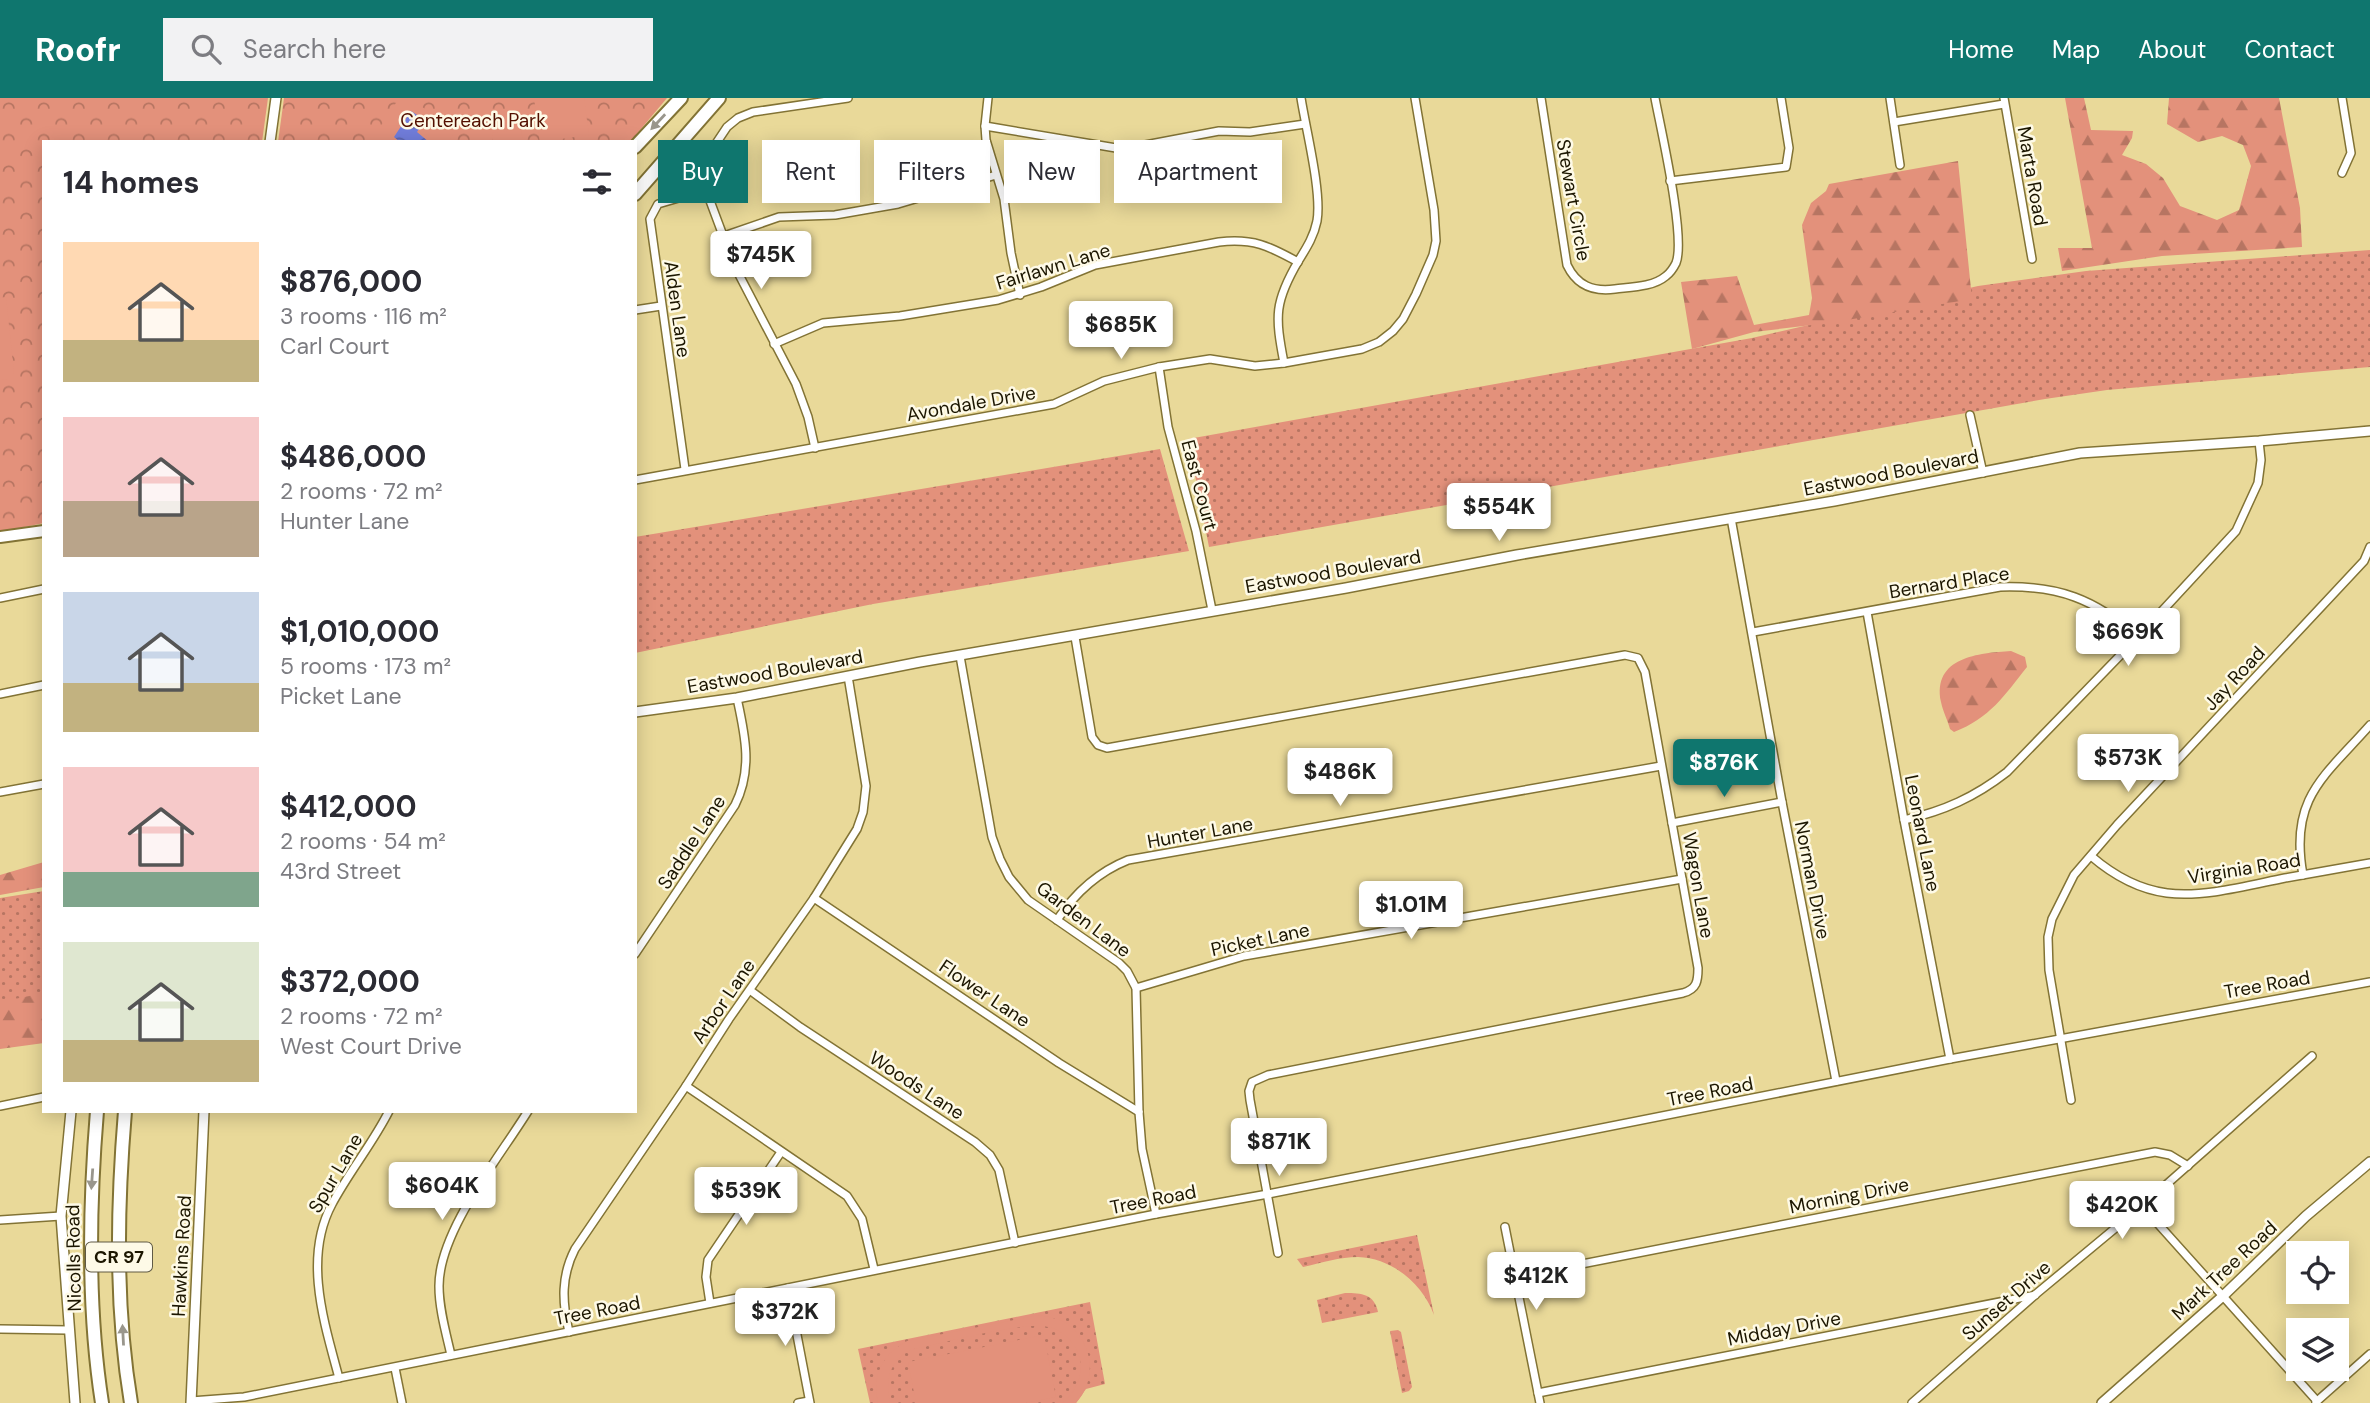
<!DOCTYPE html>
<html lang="en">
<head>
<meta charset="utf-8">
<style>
  body { margin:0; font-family:"DM Sans",sans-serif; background:#f2f2f3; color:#2b2b33; height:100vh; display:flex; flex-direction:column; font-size:26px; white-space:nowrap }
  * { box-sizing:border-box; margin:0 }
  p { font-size:23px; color:#7c7c81 }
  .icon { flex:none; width:38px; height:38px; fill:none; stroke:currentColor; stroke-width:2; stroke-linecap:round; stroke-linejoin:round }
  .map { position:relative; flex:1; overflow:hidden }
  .drawer { position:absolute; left:42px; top:42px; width:595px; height:973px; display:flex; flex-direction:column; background:#fff; border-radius:0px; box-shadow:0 4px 18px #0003 }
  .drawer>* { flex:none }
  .guide { position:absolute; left:658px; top:42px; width:665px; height:63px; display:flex; gap:14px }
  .fabs { position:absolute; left:2286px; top:1143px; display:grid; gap:14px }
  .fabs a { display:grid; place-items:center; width:63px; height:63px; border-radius:0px; background:#fff; box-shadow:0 4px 18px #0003; font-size:35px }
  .price { position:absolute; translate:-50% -60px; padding:0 16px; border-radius:7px; background:#fff; color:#222; font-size:23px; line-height:46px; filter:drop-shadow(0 2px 4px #0008) }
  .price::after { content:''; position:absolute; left:50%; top:42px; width:21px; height:16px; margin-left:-10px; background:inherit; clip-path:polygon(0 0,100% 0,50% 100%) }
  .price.active { background:#0f766e; color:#fff }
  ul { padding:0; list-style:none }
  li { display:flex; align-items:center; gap:21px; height:175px; padding:0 21px }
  li span { display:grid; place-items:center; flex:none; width:196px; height:140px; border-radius:0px; color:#555 }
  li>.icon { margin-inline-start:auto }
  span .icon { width:84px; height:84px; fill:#fffc; stroke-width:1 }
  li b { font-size:30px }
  h2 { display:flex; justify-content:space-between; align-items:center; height:84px; padding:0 21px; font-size:30px }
  .tag { padding:0 24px; border-radius:0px; background:#fff; box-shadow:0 4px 18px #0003; font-size:24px; line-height:63px }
  .tag.active { background:#0f766e; color:#fff }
  header { display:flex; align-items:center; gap:42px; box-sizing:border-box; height:98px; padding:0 35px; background:#0f766e; color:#fff }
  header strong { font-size:33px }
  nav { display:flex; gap:38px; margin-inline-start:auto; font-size:24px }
  .search { width:490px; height:63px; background:#f2f2f3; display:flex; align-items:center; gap:18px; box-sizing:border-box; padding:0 24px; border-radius:0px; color:#7c7c81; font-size:26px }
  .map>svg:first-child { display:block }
</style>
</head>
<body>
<header>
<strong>Roofr</strong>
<div class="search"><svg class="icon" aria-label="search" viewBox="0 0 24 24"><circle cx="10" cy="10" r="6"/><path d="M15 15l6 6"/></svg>Search here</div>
<nav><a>Home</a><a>Map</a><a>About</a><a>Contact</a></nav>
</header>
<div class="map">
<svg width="2370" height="1305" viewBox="0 0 2370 1305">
  <defs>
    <pattern id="grass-dots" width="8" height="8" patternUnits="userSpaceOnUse" patternTransform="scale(1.75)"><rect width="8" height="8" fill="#e3917b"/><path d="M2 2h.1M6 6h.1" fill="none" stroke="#b77562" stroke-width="1.8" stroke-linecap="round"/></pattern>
    <pattern id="forest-firs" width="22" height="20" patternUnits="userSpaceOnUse" patternTransform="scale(1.75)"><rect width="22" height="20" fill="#e3917b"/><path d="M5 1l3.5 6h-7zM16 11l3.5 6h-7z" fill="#b77562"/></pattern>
    <pattern id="park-crowns" width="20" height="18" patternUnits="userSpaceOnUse" patternTransform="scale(1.75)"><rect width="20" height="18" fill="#e3917b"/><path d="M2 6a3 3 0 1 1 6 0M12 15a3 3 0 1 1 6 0" fill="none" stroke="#b77562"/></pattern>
    <pattern id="water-waves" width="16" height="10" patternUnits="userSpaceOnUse" patternTransform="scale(1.75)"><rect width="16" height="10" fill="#717ddb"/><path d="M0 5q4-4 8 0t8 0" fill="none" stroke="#5c65af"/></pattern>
  </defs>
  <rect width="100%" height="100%" fill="#e9d999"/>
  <g fill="url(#grass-dots)">
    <path d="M 2370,152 L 2370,269 L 2107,292 L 2045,301 L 1209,449 L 1188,341 L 1752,240 L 1978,188 L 2086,173 Z"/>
    <path d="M 1160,351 L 1189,453 L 873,506 L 635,555 L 635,439 Z"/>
    <path d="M 44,793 L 44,901 L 0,909 L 0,800 Z"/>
    <path d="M 1417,1137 L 1434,1217 C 1423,1186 1392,1160 1358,1159 C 1340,1159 1321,1165 1303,1169 L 1297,1161 Z"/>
    <path d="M 1345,1195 C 1362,1195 1374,1196 1378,1214 L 1322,1225 L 1317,1202 Z"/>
    <path d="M 1090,1204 L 1105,1286 L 1086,1291 L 1076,1305 L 870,1305 L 858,1251 Z"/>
    <path d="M 1398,1232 L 1401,1234 L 1412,1289 L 1409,1293 L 1402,1295 L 1390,1233 Z"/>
  </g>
  <g fill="url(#forest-firs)">
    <path d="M 2065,0 L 2084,0 L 2091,32 L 2133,33 L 2132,40 L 2122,57 L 2146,66 L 2163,80 L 2180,108 L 2217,122 L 2239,112 L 2251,68 L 2243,47 L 2222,38 L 2198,44 L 2167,26 L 2169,0 L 2279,0 L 2300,110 L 2302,149 L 2162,158 L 2062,173 L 2058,150 L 2092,150 Z"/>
    <path d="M 1958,63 L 1972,201 L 1829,225 L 1754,234 L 1692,251 L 1681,184 L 1737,178 L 1754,227 L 1809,217 L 1812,200 L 1802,127 L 1811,105 L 1826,93 L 1829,86 Z"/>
    <path d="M 2011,553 L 2025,559 L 2027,569 C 2004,598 1990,620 1954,634 L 1950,631 C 1948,623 1943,614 1941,604 C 1932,559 1979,555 2011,553 Z"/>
    <path d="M 44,764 L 44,789 L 0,797 L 0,777 Z"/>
    <path d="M 44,895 L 44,945 L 0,951 L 0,904 Z"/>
  </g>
  <g fill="url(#park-crowns)">
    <path d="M 0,0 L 268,0 L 262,44 L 44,44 L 44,425 L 0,434 Z"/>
    <path d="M 284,0 L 667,0 L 630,44 L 278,44 Z"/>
  </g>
  <g fill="#e3917b">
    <path d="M 399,0 L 414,0 L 417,2 L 416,5 L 436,18 L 434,20 L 455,34 L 448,44 L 371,44 Z"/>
    <path d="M 534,0 L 584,0 L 589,37 L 540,44 Z"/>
    <path d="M 519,11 L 521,25 L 491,29 L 489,16 Z"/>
    <path d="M 521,31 L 523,44 L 493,44 L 492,35 Z"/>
    <path d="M 6,199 L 14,275 L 9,281 L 0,282 L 0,200 Z"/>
    <path d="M 1039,1217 C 1048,1219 1058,1220 1066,1225 C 1093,1243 1098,1281 1076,1305 L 1062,1305 C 1075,1295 1083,1279 1080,1262 C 1077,1246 1064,1232 1048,1229 C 1024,1223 939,1246 910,1252 C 889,1264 885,1282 890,1305 L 878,1305 C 872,1277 882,1257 907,1243 Z"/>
    <path d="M 1044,1237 L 1056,1299 L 1026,1305 L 916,1305 L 908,1264 Z"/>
  </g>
  <path fill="url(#water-waves)" d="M 411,13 L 425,22 L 417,34 L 429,44 L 400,44 L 394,39 Z"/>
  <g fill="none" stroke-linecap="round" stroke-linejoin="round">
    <g stroke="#827335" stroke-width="10">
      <g id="minor">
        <path d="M 988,0 L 985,28 L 986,42 L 1004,101 L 1011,155 L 1020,197"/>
        <path d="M 1541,0 L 1567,167 C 1577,188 1593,194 1615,191 C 1632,189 1653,189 1666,178 C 1670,175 1674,169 1676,165 C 1686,140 1661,32 1655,0"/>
        <path d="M 1890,0 L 1900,67"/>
        <path d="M 2004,0 L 2032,161"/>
        <path d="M 2342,0 L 2351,55 L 2342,75"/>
        <path d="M 1894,24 L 2004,6"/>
        <path d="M 985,28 L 1116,50 L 1140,48 L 1219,33 L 1250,34 L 1305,26"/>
        <path d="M 1670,83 L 1786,69 L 1789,50 L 1781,0"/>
        <path d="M 724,138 L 779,119 L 835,117 L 898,106 L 996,77"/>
        <path d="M 635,212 L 661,208"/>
        <path d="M 774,246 L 823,225 L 900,218 L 998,202 L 1041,189 L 1095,167 L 1219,144 C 1253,140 1269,148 1298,164"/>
        <path d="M 1284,265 C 1275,218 1274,204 1299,162 C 1307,149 1314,138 1317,123 C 1322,94 1306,32 1301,0"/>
        <path d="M 1159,269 L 1168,329 L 1196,433 L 1212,512"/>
        <path d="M 1970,317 L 1983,375"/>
        <path d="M 815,350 L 808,319 L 796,286 L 734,167 L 706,92 L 706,75 L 708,59 L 717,44 L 727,29 L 738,20 L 753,14 L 848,0"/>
        <path d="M 685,371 L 650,121 L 658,106 L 706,92"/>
        <path d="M 635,382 L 1054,306 L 1104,283 L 1159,269 L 1210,261 L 1255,268 L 1284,265 L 1362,251 L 1379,244 L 1393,233 L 1403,221 L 1416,196 L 1433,157 L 1436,143 L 1434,112 L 1415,0"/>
        <path d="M 1731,420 L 1782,704 L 1836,983"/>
        <path d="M 0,500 L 44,491"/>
        <path d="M 1867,514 L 1904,722 L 1950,961"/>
        <path d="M 1753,534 L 2000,489 C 2058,487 2095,501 2138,539"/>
        <path d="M 1075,539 L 1092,639 L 1098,647 L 1107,650 L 1625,557 L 1638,560 L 1645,574 L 1698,870 C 1698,883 1697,891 1683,895 L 1268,977 L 1252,984 L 1249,993 L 1250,1002 L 1278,1155"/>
        <path d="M 960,558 L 992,739 L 1000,761 L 1009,779 L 1028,802 L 1119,865 L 1127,873 L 1136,890 L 1139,1014 L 1142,1051 L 1156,1116"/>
        <path d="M 0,596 L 44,587"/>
        <path d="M 0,694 L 44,686"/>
        <path d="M 1904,722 C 1944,713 1975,699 2007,674 L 2138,539 L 2236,433 L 2258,385 L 2261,362 L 2259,343"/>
        <path d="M 1672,725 L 1782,704"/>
        <path d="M 2091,758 C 2113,777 2137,791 2167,795 C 2203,800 2250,787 2285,780 C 2313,775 2342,770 2370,765"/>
        <path d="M 2303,777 C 2289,700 2324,679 2370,627"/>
        <path d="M 814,800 L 1059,965 L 1139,1014"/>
        <path d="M 1057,822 C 1075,795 1098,774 1128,762 L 1661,668"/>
        <path d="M 635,856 L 735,707 C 753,671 745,637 737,600"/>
        <path d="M 1136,890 L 1244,858 L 1682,781"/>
        <path d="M 751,893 L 800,929 L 975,1044 L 990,1057 L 999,1072 L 1015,1145"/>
        <path d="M 686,988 L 847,1098 L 862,1121 L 874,1171"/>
        <path d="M 2071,1002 L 2049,872 L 2048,839 L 2052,821 L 2074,777 L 2117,727 L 2364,463 L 2370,449"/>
        <path d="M 0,1008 L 44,999"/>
        <path d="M 2142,1108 L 2317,1303"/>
        <path d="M 0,1122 L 61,1118"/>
        <path d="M 1505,1129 L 1540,1305"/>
        <path d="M 1515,1179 L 2155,1054 L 2170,1057 L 2188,1068"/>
        <path d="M 788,1190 L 810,1305"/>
        <path d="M 710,1205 L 706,1179 L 708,1162 L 781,1054"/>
        <path d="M 0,1231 L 68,1232"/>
        <path d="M 569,1234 C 562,1204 561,1178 575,1151 L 686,988 L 729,921 L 814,800 L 857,731 L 863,714 L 866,688 L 848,578"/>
        <path d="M 451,1257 C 446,1235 439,1211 439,1188 C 439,1133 499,1060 528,1013"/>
        <path d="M 395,1270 L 402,1305"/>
        <path d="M 339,1280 C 324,1224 303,1160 332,1106 C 349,1074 373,1045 389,1013"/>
        <path d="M 1538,1295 L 2035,1197"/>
        <path d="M 191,1303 L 244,1299 L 1156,1116 L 1268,1096 L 1950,961 L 2370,884"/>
        <path d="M 2316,1304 L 2370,1256"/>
        <path d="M 798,1305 L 809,1303"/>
        <path d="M 1912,1305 L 2036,1196 L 2142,1108 L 2312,958"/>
      </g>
    </g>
    <g stroke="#827335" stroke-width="12">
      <g id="tertiary">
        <path d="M 270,44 L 276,0"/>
        <path d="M 635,614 L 737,600 L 920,564 L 1346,490 L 1517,457 L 1834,403 L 2080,355 L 2259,343 L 2370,333"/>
        <path d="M 71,1013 L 61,1118 L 75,1305"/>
        <path d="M 191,1305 L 204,1013"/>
        <path d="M 2102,1305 L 2223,1198 L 2306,1118 L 2370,1064"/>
      </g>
    </g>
    <g stroke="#827335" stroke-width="14">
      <path id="secondary" d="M 0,439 L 44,433"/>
    </g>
    <g stroke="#827335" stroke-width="16">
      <g id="trunk">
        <path d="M 635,49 L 681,0"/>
        <path d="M 635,96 L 719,0"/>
        <path d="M 97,1013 C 89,1110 87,1209 102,1305"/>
        <path d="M 125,1013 C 117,1110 115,1209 131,1305"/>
      </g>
    </g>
    <use href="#minor" stroke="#fff" stroke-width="7"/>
    <use href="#tertiary" stroke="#fff" stroke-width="9"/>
    <use href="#secondary" stroke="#fff" stroke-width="10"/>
    <use href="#trunk" stroke="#fff" stroke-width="12"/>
  </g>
  <defs><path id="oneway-solid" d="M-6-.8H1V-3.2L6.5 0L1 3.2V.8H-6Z" transform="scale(1.75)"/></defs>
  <g fill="#99968c">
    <use href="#oneway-solid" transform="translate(658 24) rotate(133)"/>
    <use href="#oneway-solid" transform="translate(92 1081) rotate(94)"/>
    <use href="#oneway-solid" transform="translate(123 1237) rotate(-93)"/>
  </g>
  <g text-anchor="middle" stroke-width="5" stroke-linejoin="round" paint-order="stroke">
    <rect fill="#fefae7" stroke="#605a45" stroke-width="2" x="86" y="1144.5" width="66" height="29" rx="5"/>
    <g font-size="18" font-weight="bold" fill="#1c1600">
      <text x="119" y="1165">CR 97</text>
    </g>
    <g font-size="19" fill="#530f00" stroke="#fefae7">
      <text x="473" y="29">Centereach Park</text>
    </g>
    <g font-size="19" fill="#1c1600" stroke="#fefae7">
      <text transform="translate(2033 78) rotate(80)" y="7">Marta Road</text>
      <text transform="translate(1574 102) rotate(80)" y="7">Stewart Circle</text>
      <text transform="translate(1053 168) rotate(-17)" y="7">Fairlawn Lane</text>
      <text transform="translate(678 211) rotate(82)" y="7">Alden Lane</text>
      <text transform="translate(971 305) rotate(-10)" y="7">Avondale Drive</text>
      <text transform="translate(1891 374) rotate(-11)" y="7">Eastwood Boulevard</text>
      <text transform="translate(1200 387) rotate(75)" y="7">East Court</text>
      <text transform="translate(1333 473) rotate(-10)" y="7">Eastwood Boulevard</text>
      <text transform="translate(1949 484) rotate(-9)" y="7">Bernard Place</text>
      <text transform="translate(775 573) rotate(-10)" y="7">Eastwood Boulevard</text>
      <text transform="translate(2234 580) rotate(-47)" y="7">Jay Road</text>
      <text transform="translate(1200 734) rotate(-10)" y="7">Hunter Lane</text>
      <text transform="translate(1923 735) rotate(79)" y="7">Leonard Lane</text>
      <text transform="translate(691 744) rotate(-57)" y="7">Saddle Lane</text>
      <text transform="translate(2244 770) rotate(-9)" y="7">Virginia Road</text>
      <text transform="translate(1813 782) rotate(79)" y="7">Norman Drive</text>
      <text transform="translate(1699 787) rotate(80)" y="7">Wagon Lane</text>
      <text transform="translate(1084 821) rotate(37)" y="7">Garden Lane</text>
      <text transform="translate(1260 841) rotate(-12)" y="7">Picket Lane</text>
      <text transform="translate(2267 886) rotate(-10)" y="7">Tree Road</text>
      <text transform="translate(985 895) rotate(34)" y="7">Flower Lane</text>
      <text transform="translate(723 903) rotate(-56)" y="7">Arbor Lane</text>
      <text transform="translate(917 987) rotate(33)" y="7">Woods Lane</text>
      <text transform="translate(1710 993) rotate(-11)" y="7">Tree Road</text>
      <text transform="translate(335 1075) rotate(-60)" y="7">Spur Lane</text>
      <text transform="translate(1849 1097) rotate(-11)" y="7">Morning Drive</text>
      <text transform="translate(1153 1101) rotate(-11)" y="7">Tree Road</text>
      <text transform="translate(181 1158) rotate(-87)" y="7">Hawkins Road</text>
      <text transform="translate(73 1160) rotate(-91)" y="7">Nicolls Road</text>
      <text transform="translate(2224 1172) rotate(-43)" y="7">Mark Tree Road</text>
      <text transform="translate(2006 1202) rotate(-41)" y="7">Sunset Drive</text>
      <text transform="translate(597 1212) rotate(-11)" y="7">Tree Road</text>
      <text transform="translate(1784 1230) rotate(-11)" y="7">Midday Drive</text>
    </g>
  </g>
</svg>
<div class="fabs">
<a><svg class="icon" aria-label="locate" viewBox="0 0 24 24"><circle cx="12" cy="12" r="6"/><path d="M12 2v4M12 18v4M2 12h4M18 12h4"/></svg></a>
<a><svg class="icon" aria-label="layers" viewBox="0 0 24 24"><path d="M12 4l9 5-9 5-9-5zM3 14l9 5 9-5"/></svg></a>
</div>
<b class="price" style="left:761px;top:193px">$745K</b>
<b class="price" style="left:1121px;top:263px">$685K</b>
<b class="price" style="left:1499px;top:445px">$554K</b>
<b class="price" style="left:2128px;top:570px">$669K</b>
<b class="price" style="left:2128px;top:696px">$573K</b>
<b class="price active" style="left:1724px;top:701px">$876K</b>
<b class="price" style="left:1340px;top:710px">$486K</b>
<b class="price" style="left:1411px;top:843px">$1.01M</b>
<b class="price" style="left:1279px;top:1080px">$871K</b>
<b class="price" style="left:442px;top:1124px">$604K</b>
<b class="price" style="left:746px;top:1129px">$539K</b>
<b class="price" style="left:2122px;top:1143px">$420K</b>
<b class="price" style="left:1536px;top:1214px">$412K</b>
<b class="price" style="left:785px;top:1250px">$372K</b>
<div class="guide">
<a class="tag active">Buy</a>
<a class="tag">Rent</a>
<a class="tag">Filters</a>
<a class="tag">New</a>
<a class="tag">Apartment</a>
</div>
<section class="drawer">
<h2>14 homes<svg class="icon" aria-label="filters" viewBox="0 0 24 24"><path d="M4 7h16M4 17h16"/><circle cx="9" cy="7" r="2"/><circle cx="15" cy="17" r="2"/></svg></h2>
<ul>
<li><span style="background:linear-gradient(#ffd9b3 70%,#c2b280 0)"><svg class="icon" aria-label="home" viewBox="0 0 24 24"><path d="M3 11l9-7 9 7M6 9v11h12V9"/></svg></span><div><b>$876,000</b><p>3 rooms · 116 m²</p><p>Carl Court</p></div></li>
<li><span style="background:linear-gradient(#f6c9c9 60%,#b9a48a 0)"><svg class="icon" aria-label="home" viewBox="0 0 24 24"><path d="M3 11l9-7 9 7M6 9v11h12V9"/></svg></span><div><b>$486,000</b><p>2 rooms · 72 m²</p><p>Hunter Lane</p></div></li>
<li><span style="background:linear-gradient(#c9d6e8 65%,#c2b280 0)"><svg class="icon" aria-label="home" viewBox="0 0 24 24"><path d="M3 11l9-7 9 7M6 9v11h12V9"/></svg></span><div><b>$1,010,000</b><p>5 rooms · 173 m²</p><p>Picket Lane</p></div></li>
<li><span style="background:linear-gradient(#f6c9c9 75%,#7fa58c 0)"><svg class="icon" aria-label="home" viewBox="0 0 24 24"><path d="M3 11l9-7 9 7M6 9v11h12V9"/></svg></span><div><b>$412,000</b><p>2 rooms · 54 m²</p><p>43rd Street</p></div></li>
<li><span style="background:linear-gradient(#dfe7d0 70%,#c2b280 0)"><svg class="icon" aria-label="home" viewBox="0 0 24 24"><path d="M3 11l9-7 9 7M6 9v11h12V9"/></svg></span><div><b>$372,000</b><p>2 rooms · 72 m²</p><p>West Court Drive</p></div></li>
</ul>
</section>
</div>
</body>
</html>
